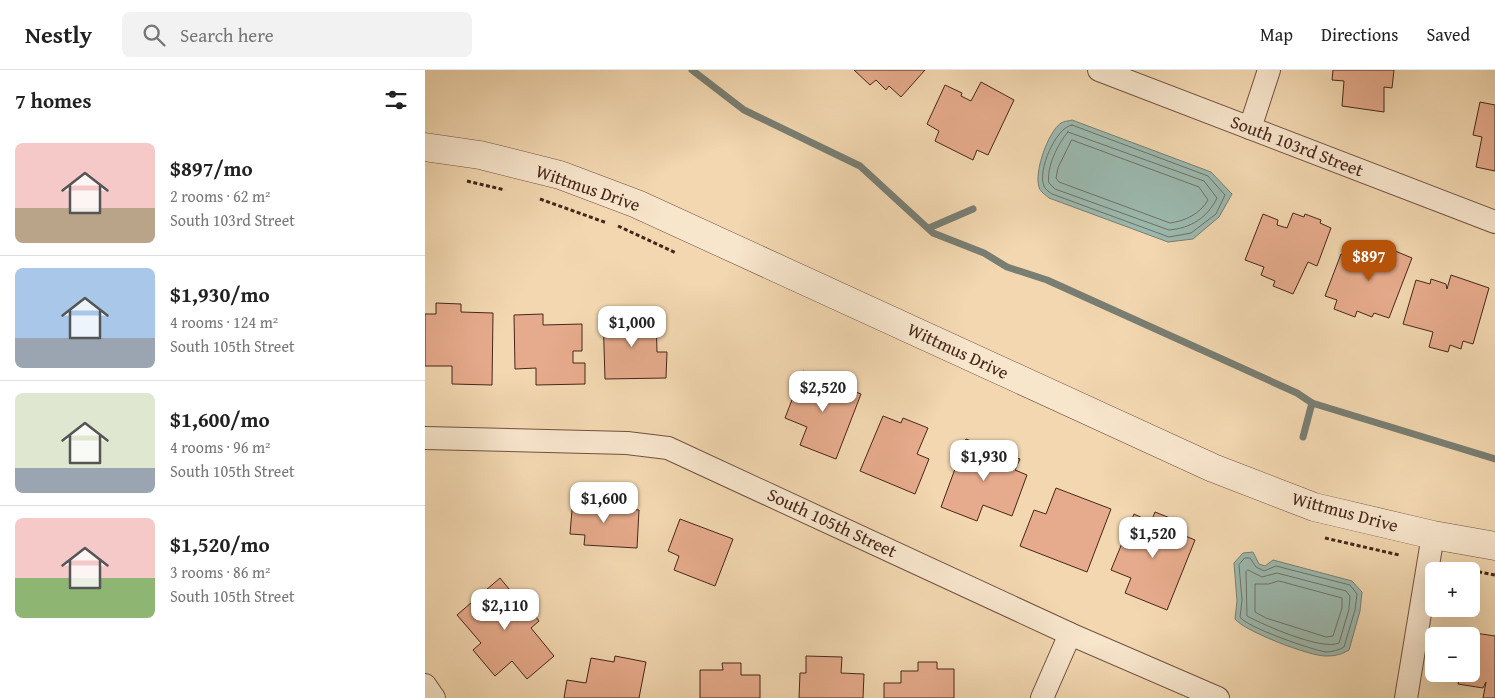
<!DOCTYPE html>
<html lang="en">
<head>
<meta charset="utf-8">
<style>
  body { margin:0; font-family:"Gentium Book Plus",serif; background:#f2f2f2; color:#222; height:100vh; display:flex; flex-direction:column; font-size:19px; white-space:nowrap }
  * { box-sizing:border-box; margin:0 }
  p { font-size:16px; color:#767676 }
  .icon { flex:none; width:28px; height:28px; fill:none; stroke:currentColor; stroke-width:2; stroke-linecap:round; stroke-linejoin:round }
  .map { position:relative; flex:1; overflow:hidden }
  .panel { display:flex; flex-direction:column; background:#fff; width:425px }
  .panel>* { flex:none }
  .buttons { position:absolute; left:1000px; top:492px; display:grid; gap:10px }
  .buttons a { display:grid; place-items:center; width:55px; height:55px; border-radius:8px; background:#fff; box-shadow:0 5px 20px #0002; font-size:25px }
  .price { position:absolute; translate:-50% -42px; padding:0 11px; border-radius:10px; background:#fff; color:#222; font-size:16px; line-height:32px; filter:drop-shadow(0 1px 2px #0008) }
  .price::after { content:''; position:absolute; left:50%; top:30px; width:15px; height:11px; margin-left:-8px; background:inherit; clip-path:polygon(0 0,100% 0,50% 100%) }
  .price.on { background:#b45309; color:#fff }
  ul { padding:0; list-style:none }
  li { display:flex; align-items:center; gap:15px; height:125px; padding:0 15px }
  li+li { border-top:1px solid #e0e0e0 }
  li span { display:grid; place-items:center; flex:none; width:140px; height:100px; border-radius:8px; color:#555 }
  li>.icon { margin-inline-start:auto }
  span .icon { width:60px; height:60px; fill:#fffc; stroke-width:1 }
  li b { font-size:21px }
  h2 { display:flex; justify-content:space-between; align-items:center; height:60px; padding:0 15px; font-size:21px }
  header { display:flex; align-items:center; gap:30px; box-sizing:border-box; height:70px; padding:0 25px; background:#fff; border-bottom:1px solid #e0e0e0 }
  header strong { font-size:24px }
  nav { display:flex; gap:28px; margin-inline-start:auto; font-size:18px }
  .search { width:350px; height:45px; background:#f2f2f2; display:flex; align-items:center; gap:12px; box-sizing:border-box; padding:0 18px; border-radius:8px; color:#767676; font-size:19px }
  main { display:flex; flex:1; min-height:0 }
  .map>svg:first-child { display:block }
</style>
</head>
<body>
<header>
<strong>Nestly</strong>
<div class="search"><svg class="icon" aria-label="search" viewBox="0 0 24 24"><circle cx="10" cy="10" r="6"/><path d="M15 15l6 6"/></svg>Search here</div>
<nav><a>Map</a><a>Directions</a><a>Saved</a></nav>
</header>
<main>
<section class="panel">
<h2>7 homes<svg class="icon" aria-label="filters" viewBox="0 0 24 24"><path d="M4 7h16M4 17h16"/><circle cx="9" cy="7" r="2"/><circle cx="15" cy="17" r="2"/></svg></h2>
<ul>
<li><span style="background:linear-gradient(#f6c9c9 65%,#b9a48a 0)"><svg class="icon" aria-label="home" viewBox="0 0 24 24"><path d="M3 11l9-7 9 7M6 9v11h12V9"/></svg></span><div><b>$897/mo</b><p>2 rooms · 62 m²</p><p>South 103rd Street</p></div></li>
<li><span style="background:linear-gradient(#a9c7e8 70%,#9aa5b1 0)"><svg class="icon" aria-label="home" viewBox="0 0 24 24"><path d="M3 11l9-7 9 7M6 9v11h12V9"/></svg></span><div><b>$1,930/mo</b><p>4 rooms · 124 m²</p><p>South 105th Street</p></div></li>
<li><span style="background:linear-gradient(#dfe7d0 75%,#9aa5b1 0)"><svg class="icon" aria-label="home" viewBox="0 0 24 24"><path d="M3 11l9-7 9 7M6 9v11h12V9"/></svg></span><div><b>$1,600/mo</b><p>4 rooms · 96 m²</p><p>South 105th Street</p></div></li>
<li><span style="background:linear-gradient(#f6c9c9 60%,#8fb573 0)"><svg class="icon" aria-label="home" viewBox="0 0 24 24"><path d="M3 11l9-7 9 7M6 9v11h12V9"/></svg></span><div><b>$1,520/mo</b><p>3 rooms · 86 m²</p><p>South 105th Street</p></div></li>
</ul>
</section>
<div class="map">
<svg width="1070" height="628" viewBox="0 0 1070 628">
  <rect width="100%" height="100%" fill="#f2d7b0"/>
  <filter id="stains"><feTurbulence type="fractalNoise" baseFrequency=".004" numOctaves="4"/><feColorMatrix values="0 0 0 0 .2 0 0 0 0 .09 0 0 0 0 .02 0 0 0 .5 -.17"/></filter>
  <radialGradient id="worn" r=".72"><stop offset=".6" stop-color="#630" stop-opacity="0"/><stop offset="1" stop-color="#630" stop-opacity=".3"/></radialGradient>
  <g fill="#9bb9af" stroke="#797e73">
    <path d="M 647,50 L 786,102 L 807,124 L 794,147 L 768,169 L 743,172 L 624,128 C 621,125 615,122 614,117 C 609,102 623,62 636,53 C 639,51 644,51 647,50 Z"/>
    <path d="M 828,482 L 834,494 L 840,496 L 848,490 L 927,511 L 937,522 L 935,541 L 924,580 C 917,584 911,586 902,586 C 886,587 819,561 810,549 L 812,531 L 809,493 L 818,483 Z"/>
  </g>
  <g fill="none" stroke-linecap="round" stroke-linejoin="round">
    <g stroke="#717064" stroke-width="1">
      <path d="M 647,55 L 783,106 L 800,125 L 791,144 L 766,163 L 744,167 L 627,124 C 624,122 620,119 619,116 C 612,101 631,57 647,55 Z"/>
      <path d="M 643,62 L 779,111 L 792,128 C 782,148 766,158 744,160 L 630,119 L 624,113 C 621,98 633,73 643,62 Z"/>
      <path d="M 647,70 L 774,117 L 783,130 C 775,144 760,151 745,153 L 634,112 L 631,108 L 633,98 Z"/>
      <path d="M 820,488 L 825,488 L 831,497 L 839,501 L 851,496 L 925,515 L 932,524 L 930,540 L 919,577 C 914,580 907,582 901,582 C 887,580 821,557 815,547 L 817,530 L 814,495 Z"/>
      <path d="M 823,500 L 837,507 L 852,503 L 921,521 L 925,526 L 924,539 L 914,573 C 897,581 839,555 822,546 L 821,502 Z"/>
      <path d="M 854,511 L 917,528 L 917,538 L 908,566 L 901,567 L 841,548 L 830,542 L 830,514 L 843,514 Z"/>
    </g>
    <g stroke="#797e73" stroke-width="7">
      <path d="M 267,0 L 319,40 L 435,96 L 508,163 L 559,183 L 582,197 L 622,210 L 872,323 L 887,333 L 878,367"/>
      <path d="M 504,158 L 548,139"/>
      <path d="M 887,333 L 1070,389"/>
    </g>
  </g>
  <g fill="#e6ab8c" stroke="#47261a">
    <path d="M 429,0 L 500,0 L 476,27 L 464,16 L 461,20 L 451,10 L 445,15 Z"/>
    <path d="M 908,0 L 969,0 L 967,18 L 959,17 L 959,42 L 917,36 L 919,11 L 907,10 Z"/>
    <path d="M 556,12 L 589,30 L 563,85 L 552,80 L 548,90 L 510,71 L 514,61 L 502,54 L 520,15 L 537,23 L 536,26 L 546,31 Z"/>
    <path d="M 1055,32 L 1070,35 L 1070,101 L 1051,97 L 1057,67 L 1048,65 Z"/>
    <path d="M 868,143 L 879,147 L 880,144 L 896,150 L 895,153 L 906,158 L 892,196 L 883,192 L 868,224 L 848,216 L 850,211 L 836,205 L 839,197 L 820,190 L 838,144 L 853,150 L 852,155 L 862,158 Z"/>
    <path d="M 951,173 L 987,188 L 964,248 L 949,243 L 947,247 L 932,241 L 930,247 L 909,239 L 912,230 L 900,226 L 916,184 L 927,188 L 928,183 L 945,191 Z"/>
    <path d="M 1026,205 L 1064,218 L 1048,274 L 1038,271 L 1036,279 L 1025,275 L 1023,282 L 1004,277 L 1008,262 L 978,254 L 991,210 L 1005,214 L 1006,209 L 1021,214 L 1022,219 Z"/>
    <path d="M 11,233 L 36,234 L 36,242 L 68,243 L 67,315 L 27,314 L 27,296 L 0,296 L 0,244 L 11,244 Z"/>
    <path d="M 118,244 L 118,255 L 157,254 L 157,281 L 148,281 L 148,293 L 160,293 L 160,314 L 111,315 L 111,298 L 90,299 L 89,245 Z"/>
    <path d="M 178,244 L 231,245 L 232,282 L 242,282 L 241,308 L 180,309 Z"/>
    <path d="M 378,301 L 436,324 L 411,389 L 375,375 L 382,357 L 360,348 Z"/>
    <path d="M 458,346 L 476,353 L 478,348 L 503,358 L 492,384 L 504,389 L 490,424 L 435,401 Z"/>
    <path d="M 541,369 L 595,389 L 590,400 L 602,405 L 587,446 L 558,435 L 552,451 L 516,437 Z"/>
    <path d="M 631,418 L 686,439 L 662,502 L 595,476 L 609,440 L 621,444 Z"/>
    <path d="M 148,428 L 184,430 L 184,438 L 214,440 L 212,478 L 159,475 L 160,465 L 145,464 Z"/>
    <path d="M 730,442 L 750,450 L 746,460 L 770,470 L 742,540 L 700,523 L 706,508 L 686,500 L 709,444 L 726,452 Z"/>
    <path d="M 255,449 L 308,469 L 290,516 L 249,500 L 254,486 L 243,481 Z"/>
    <path d="M 75,508 L 98,536 L 101,534 L 114,551 L 106,558 L 129,586 L 102,609 L 87,591 L 70,606 L 48,580 L 56,573 L 32,545 Z"/>
    <path d="M 1043,562 L 1070,566 L 1070,628 L 1058,628 L 1061,612 L 1058,618 L 1033,614 L 1035,604 L 1046,604 L 1046,566 L 1043,566 Z"/>
    <path d="M 190,586 L 221,592 L 214,628 L 139,628 L 142,610 L 161,613 L 166,588 L 189,592 Z"/>
    <path d="M 381,586 L 417,587 L 416,603 L 439,604 L 438,628 L 374,628 L 375,603 L 381,603 Z"/>
    <path d="M 493,592 L 512,592 L 512,599 L 529,599 L 529,628 L 459,628 L 459,613 L 476,613 L 476,601 L 493,601 Z"/>
    <path d="M 297,593 L 316,593 L 316,605 L 335,605 L 335,628 L 275,628 L 275,600 L 298,600 Z"/>
  </g>
  <g fill="none" stroke-linecap="round" stroke-linejoin="round">
    <g stroke="#725240" stroke-width="24">
      <g id="minor">
        <path d="M 674,0 L 1070,152"/>
        <path d="M 825,58 L 844,0"/>
        <path d="M 0,368 L 202,373 L 243,378 L 645,564 L 793,628"/>
        <path d="M 0,615 L 9,628"/>
        <path d="M 617,628 L 645,564"/>
        <path d="M 981,628 L 1008,465"/>
      </g>
    </g>
    <g stroke="#725240" stroke-width="29">
      <path id="tertiary" d="M 0,77 L 55,85 L 135,105 L 212,134 L 788,398 L 889,437 L 1008,465 L 1070,476"/>
    </g>
    <g stroke="#47261a" stroke-width="3" stroke-dasharray="4 2.5" stroke-linecap="butt">
      <path d="M 42,111 L 80,120"/>
      <path d="M 115,129 L 182,153"/>
      <path d="M 193,156 L 251,183"/>
      <path d="M 900,468 L 974,485"/>
      <path d="M 1034,498 L 1070,505"/>
    </g>
    <use href="#minor" stroke="#f7e5cc" stroke-width="22"/>
    <use href="#tertiary" stroke="#f7e5cc" stroke-width="28"/>
  </g>
  <g text-anchor="middle" stroke-width="4" stroke-linejoin="round" paint-order="stroke">
    <g font-size="18" fill="#47261a" stroke="#f7e5cc">
      <text transform="translate(872 76) rotate(21)" y="6">South 103rd Street</text>
      <text transform="translate(163 118) rotate(19)" y="6">Wittmus Drive</text>
      <text transform="translate(533 281) rotate(25)" y="6">Wittmus Drive</text>
      <text transform="translate(920 442) rotate(15)" y="6">Wittmus Drive</text>
      <text transform="translate(407 453) rotate(25)" y="6">South 105th Street</text>
    </g>
  </g>
  <rect width="100%" height="100%" filter="url(#stains)"/>
  <rect width="100%" height="100%" fill="url(#worn)"/>
</svg>
<div class="buttons">
<a>+</a>
<a>−</a>
</div>
<b class="price on" style="left:944px;top:212px">$897</b>
<b class="price" style="left:207px;top:278px">$1,000</b>
<b class="price" style="left:398px;top:343px">$2,520</b>
<b class="price" style="left:559px;top:412px">$1,930</b>
<b class="price" style="left:179px;top:454px">$1,600</b>
<b class="price" style="left:728px;top:489px">$1,520</b>
<b class="price" style="left:80px;top:561px">$2,110</b>
</div>
</main>
</body>
</html>
